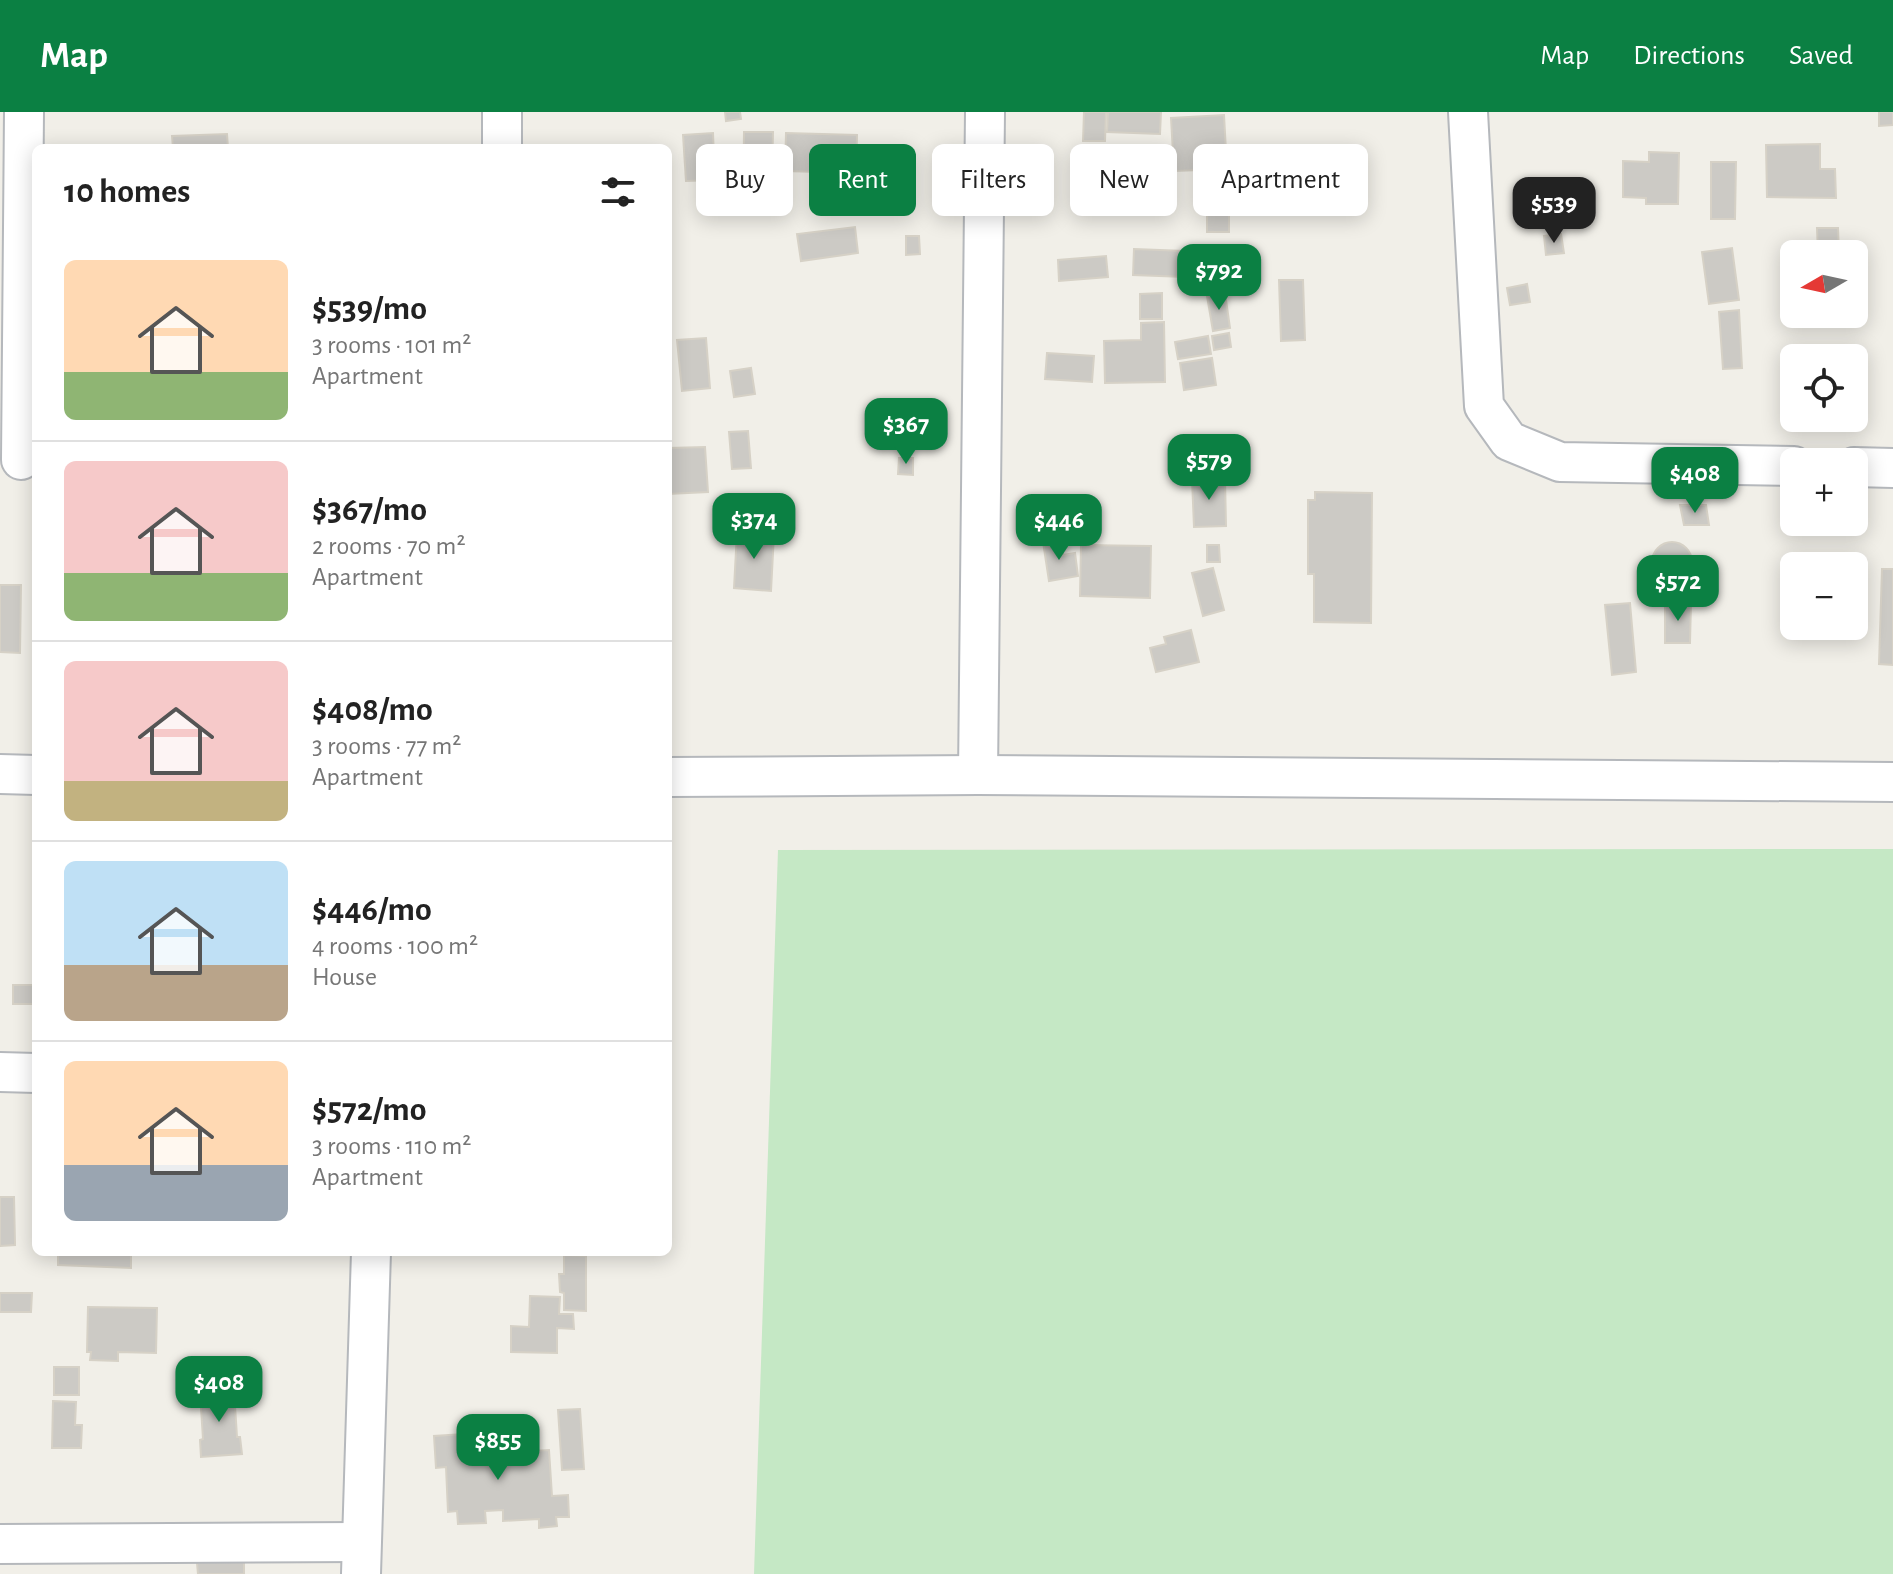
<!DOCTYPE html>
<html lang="en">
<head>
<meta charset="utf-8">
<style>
  body { margin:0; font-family:"Alegreya Sans",sans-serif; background:#f2f2f2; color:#222; height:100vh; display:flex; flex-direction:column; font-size:30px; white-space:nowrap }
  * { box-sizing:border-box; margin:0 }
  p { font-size:26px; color:#767676 }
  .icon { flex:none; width:44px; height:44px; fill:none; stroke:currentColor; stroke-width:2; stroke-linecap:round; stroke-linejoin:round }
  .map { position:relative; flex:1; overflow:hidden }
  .details { position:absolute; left:32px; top:32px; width:640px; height:1112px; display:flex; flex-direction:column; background:#fff; border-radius:12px; box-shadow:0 4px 20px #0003 }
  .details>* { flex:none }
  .banner { position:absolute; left:696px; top:32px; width:760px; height:72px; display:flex; gap:16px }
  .needle { width:52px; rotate:261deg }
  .tools { position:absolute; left:1780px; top:128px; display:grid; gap:16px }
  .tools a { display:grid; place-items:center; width:88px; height:88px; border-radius:12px; background:#fff; box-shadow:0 4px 20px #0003; font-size:40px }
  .price { position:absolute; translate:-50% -68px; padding:0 18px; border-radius:16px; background:#0b8043; color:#fff; font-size:26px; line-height:52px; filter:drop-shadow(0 2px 4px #0008) }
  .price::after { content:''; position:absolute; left:50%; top:48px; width:24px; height:18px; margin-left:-12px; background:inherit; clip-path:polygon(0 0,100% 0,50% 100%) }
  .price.selected { background:#222; color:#fff }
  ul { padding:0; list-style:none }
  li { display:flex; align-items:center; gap:24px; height:200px; padding:0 32px }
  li+li { border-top:2px solid #e0e0e0 }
  li span { display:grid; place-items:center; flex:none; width:224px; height:160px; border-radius:12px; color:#555 }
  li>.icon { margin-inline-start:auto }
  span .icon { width:96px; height:96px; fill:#fffc; stroke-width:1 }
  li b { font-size:34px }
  h2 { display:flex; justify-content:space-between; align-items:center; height:96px; padding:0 32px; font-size:34px }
  .tag { padding:0 28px; border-radius:12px; background:#fff; box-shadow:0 4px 20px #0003; font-size:28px; line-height:72px }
  .tag.selected { background:#0b8043; color:#fff }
  header { display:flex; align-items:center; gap:48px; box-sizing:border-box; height:112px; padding:0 40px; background:#0b8043; color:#fff }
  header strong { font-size:38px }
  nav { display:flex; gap:44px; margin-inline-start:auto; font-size:28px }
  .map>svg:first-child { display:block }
</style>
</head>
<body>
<header>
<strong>Map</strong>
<nav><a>Map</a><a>Directions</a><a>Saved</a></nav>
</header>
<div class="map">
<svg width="1893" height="1462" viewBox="0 0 1893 1462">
  <rect width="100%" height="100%" fill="#f1efe8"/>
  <path fill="#c5e8c5" d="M 1893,737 L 1893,1462 L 754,1462 L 778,738 Z"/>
  <g fill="#cccac5" stroke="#d6d1c6" stroke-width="2">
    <path d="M 725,0 L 740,0 L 741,7 L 726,9 Z"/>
    <path d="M 1084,0 L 1106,0 L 1105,29 L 1083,29 Z"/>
    <path d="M 1108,0 L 1161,0 L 1160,22 L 1107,20 Z"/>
    <path d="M 1879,0 L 1893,0 L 1893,13 L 1879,14 Z"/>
    <path d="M 1224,3 L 1227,57 L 1174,59 L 1171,6 Z"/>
    <path d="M 744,20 L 773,20 L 772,63 L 766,63 L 765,79 L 772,79 L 772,99 L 743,98 Z"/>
    <path d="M 713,21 L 715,68 L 686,69 L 683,23 Z"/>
    <path d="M 786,21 L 857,23 L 856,61 L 785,59 Z"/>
    <path d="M 227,22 L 228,36 L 173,36 L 172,24 Z"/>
    <path d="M 1820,32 L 1820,57 L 1835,57 L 1836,86 L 1767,85 L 1766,33 Z"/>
    <path d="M 1649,40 L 1679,41 L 1678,92 L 1646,92 L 1646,86 L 1623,85 L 1623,49 L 1649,50 Z"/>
    <path d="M 1711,50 L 1736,50 L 1735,107 L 1711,107 Z"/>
    <rect x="1207" y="91" width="22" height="29"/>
    <path d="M 855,115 L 858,141 L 801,149 L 797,122 Z"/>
    <path d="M 1817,116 L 1838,116 L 1839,142 L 1818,142 Z"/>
    <path d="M 1561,122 L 1564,141 L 1546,143 L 1544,124 Z"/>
    <path d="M 906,124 L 919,124 L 920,142 L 906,143 Z"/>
    <path d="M 1732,136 L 1739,188 L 1709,192 L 1702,140 Z"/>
    <path d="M 1134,137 L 1185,139 L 1185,165 L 1133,163 Z"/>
    <path d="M 1106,144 L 1108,165 L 1059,169 L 1058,148 Z"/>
    <path d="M 1279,168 L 1303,168 L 1305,228 L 1281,229 Z"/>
    <path d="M 1527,172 L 1530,190 L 1510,193 L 1507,176 Z"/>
    <path d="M 1162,181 L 1162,207 L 1140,207 L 1140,182 Z"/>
    <path d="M 1225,181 L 1230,216 L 1213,219 L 1207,184 Z"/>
    <path d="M 1739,198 L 1742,256 L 1723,257 L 1719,200 Z"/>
    <path d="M 1164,210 L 1165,270 L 1105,271 L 1104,229 L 1141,228 L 1141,211 Z"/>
    <path d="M 1229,221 L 1231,235 L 1214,238 L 1212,224 Z"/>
    <path d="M 1208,224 L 1211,242 L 1178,247 L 1175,230 Z"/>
    <path d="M 706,226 L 710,276 L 682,279 L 677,228 Z"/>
    <path d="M 1047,241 L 1094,244 L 1092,270 L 1045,267 Z"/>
    <path d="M 1212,246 L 1216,273 L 1184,278 L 1180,251 Z"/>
    <path d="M 751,256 L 755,282 L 734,285 L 730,259 Z"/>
    <path d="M 748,319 L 751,356 L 732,357 L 729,320 Z"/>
    <path d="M 705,335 L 708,380 L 668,382 L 668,336 Z"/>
    <path d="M 899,346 L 913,346 L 913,363 L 898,362 Z"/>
    <path d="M 1225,366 L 1226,414 L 1194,415 L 1192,367 Z"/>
    <path d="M 1315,380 L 1372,381 L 1371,511 L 1314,510 L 1314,462 L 1308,462 L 1308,388 L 1315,388 Z"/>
    <path d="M 1680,393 L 1706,393 L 1709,413 L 1684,413 Z"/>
    <path d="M 34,399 L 36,399 L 36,438 L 33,438 Z"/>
    <path d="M 737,420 L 774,422 L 771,479 L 734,476 Z"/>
    <path d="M 1061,428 L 1063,443 L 1075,441 L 1078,464 L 1049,469 L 1043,430 Z"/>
    <circle cx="1672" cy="450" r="20"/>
    <path d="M 1081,433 L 1151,434 L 1150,486 L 1080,484 Z"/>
    <path d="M 1207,433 L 1219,433 L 1220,450 L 1207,450 Z"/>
    <path d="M 1213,456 L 1224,498 L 1203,504 L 1192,461 Z"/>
    <path d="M 1854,456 L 1856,456 L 1857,505 L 1854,504 Z"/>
    <path d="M 1882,457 L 1893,457 L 1893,553 L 1879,552 Z"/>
    <path d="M 0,473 L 21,473 L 20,541 L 0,540 Z"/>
    <path d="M 1630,491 L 1636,560 L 1612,563 L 1605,493 Z"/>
    <path d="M 1665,491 L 1691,491 L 1690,531 L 1665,531 Z"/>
    <path d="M 1191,518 L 1199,550 L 1156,560 L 1150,536 L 1166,532 L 1164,525 Z"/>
    <rect x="13" y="873" width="23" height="19"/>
    <path d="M 0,1085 L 14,1085 L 15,1133 L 0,1134 Z"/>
    <path d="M 58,1140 L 131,1140 L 131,1156 L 58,1153 Z"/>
    <path d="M 564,1143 L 586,1144 L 586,1199 L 564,1198 L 564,1181 L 560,1180 L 559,1162 L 564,1162 Z"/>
    <path d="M 0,1181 L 32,1181 L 31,1200 L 0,1200 Z"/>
    <path d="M 530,1184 L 560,1185 L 559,1202 L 573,1202 L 574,1217 L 557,1216 L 557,1241 L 511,1240 L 511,1214 L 529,1215 Z"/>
    <path d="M 88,1195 L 157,1196 L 156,1241 L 118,1240 L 118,1249 L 90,1248 L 91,1240 L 87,1240 Z"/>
    <rect x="54" y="1255" width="25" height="28"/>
    <path d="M 234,1278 L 237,1325 L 240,1325 L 242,1342 L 201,1345 L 200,1328 L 203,1327 L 200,1280 Z"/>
    <path d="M 53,1289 L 76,1290 L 75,1313 L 82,1313 L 81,1336 L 52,1336 Z"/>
    <path d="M 580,1297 L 584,1357 L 562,1358 L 558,1298 Z"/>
    <path d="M 479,1321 L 481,1342 L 549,1338 L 552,1384 L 568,1383 L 569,1405 L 556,1405 L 557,1414 L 539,1416 L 539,1407 L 503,1409 L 503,1398 L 485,1399 L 486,1411 L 458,1412 L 457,1399 L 448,1400 L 446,1355 L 436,1356 L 434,1324 Z"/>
    <path d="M 244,1450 L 244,1462 L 198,1462 L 197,1451 Z"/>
  </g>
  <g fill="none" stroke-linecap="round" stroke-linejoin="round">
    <g stroke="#b5b8bc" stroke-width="42">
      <g id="minor">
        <path d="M 1468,0 L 1484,294 L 1509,329 L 1560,350 L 1794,354"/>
        <path d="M 502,36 L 502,0"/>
        <path d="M 21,348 L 24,0"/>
        <path d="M 1854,355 L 1893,356"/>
        <path d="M 0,662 L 36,663"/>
        <path d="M 978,663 L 985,0"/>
        <path d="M 668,665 L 978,663 L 1893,670"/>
        <path d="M 0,960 L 36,961"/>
        <path d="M 0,1432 L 360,1430"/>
        <path d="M 361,1462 L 371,1140"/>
      </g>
    </g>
    <use href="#minor" stroke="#fff" stroke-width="38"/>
  </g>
</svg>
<div class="tools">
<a><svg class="needle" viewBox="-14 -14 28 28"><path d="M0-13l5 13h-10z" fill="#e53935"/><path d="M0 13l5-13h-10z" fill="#767676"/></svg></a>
<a><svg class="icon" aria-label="locate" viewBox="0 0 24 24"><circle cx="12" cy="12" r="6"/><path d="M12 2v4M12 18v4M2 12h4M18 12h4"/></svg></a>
<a>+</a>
<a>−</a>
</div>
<b class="price selected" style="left:1554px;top:133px">$539</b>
<b class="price" style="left:1219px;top:200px">$792</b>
<b class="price" style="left:906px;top:354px">$367</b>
<b class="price" style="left:1209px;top:390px">$579</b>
<b class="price" style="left:1695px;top:403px">$408</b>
<b class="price" style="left:754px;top:449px">$374</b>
<b class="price" style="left:1059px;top:450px">$446</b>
<b class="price" style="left:1678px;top:511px">$572</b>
<b class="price" style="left:219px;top:1312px">$408</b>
<b class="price" style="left:498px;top:1370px">$855</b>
<div class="banner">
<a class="tag">Buy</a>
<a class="tag selected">Rent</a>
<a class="tag">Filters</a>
<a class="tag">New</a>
<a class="tag">Apartment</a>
</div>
<section class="details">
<h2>10 homes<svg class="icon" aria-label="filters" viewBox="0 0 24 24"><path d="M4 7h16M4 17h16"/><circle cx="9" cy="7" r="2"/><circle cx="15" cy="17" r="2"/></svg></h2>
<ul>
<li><span style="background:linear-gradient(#ffd9b3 70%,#8fb573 0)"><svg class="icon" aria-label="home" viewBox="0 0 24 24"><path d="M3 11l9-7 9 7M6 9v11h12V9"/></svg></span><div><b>$539/mo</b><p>3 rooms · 101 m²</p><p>Apartment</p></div></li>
<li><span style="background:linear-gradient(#f6c9c9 70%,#8fb573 0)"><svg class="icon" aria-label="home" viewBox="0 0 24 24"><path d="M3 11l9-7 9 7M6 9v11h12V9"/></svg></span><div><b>$367/mo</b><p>2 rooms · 70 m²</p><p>Apartment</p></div></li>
<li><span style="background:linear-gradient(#f6c9c9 75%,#c2b280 0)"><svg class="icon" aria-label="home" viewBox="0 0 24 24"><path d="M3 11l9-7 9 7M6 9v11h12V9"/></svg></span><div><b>$408/mo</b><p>3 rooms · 77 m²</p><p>Apartment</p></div></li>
<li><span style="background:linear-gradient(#bfe0f5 65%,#b9a48a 0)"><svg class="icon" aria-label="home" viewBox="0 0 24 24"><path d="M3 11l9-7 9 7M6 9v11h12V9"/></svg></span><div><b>$446/mo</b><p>4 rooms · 100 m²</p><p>House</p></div></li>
<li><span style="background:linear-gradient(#ffd9b3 65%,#9aa5b1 0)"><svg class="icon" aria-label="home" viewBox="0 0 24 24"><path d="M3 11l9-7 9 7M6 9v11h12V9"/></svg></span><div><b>$572/mo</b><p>3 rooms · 110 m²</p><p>Apartment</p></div></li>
</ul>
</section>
</div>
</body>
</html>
